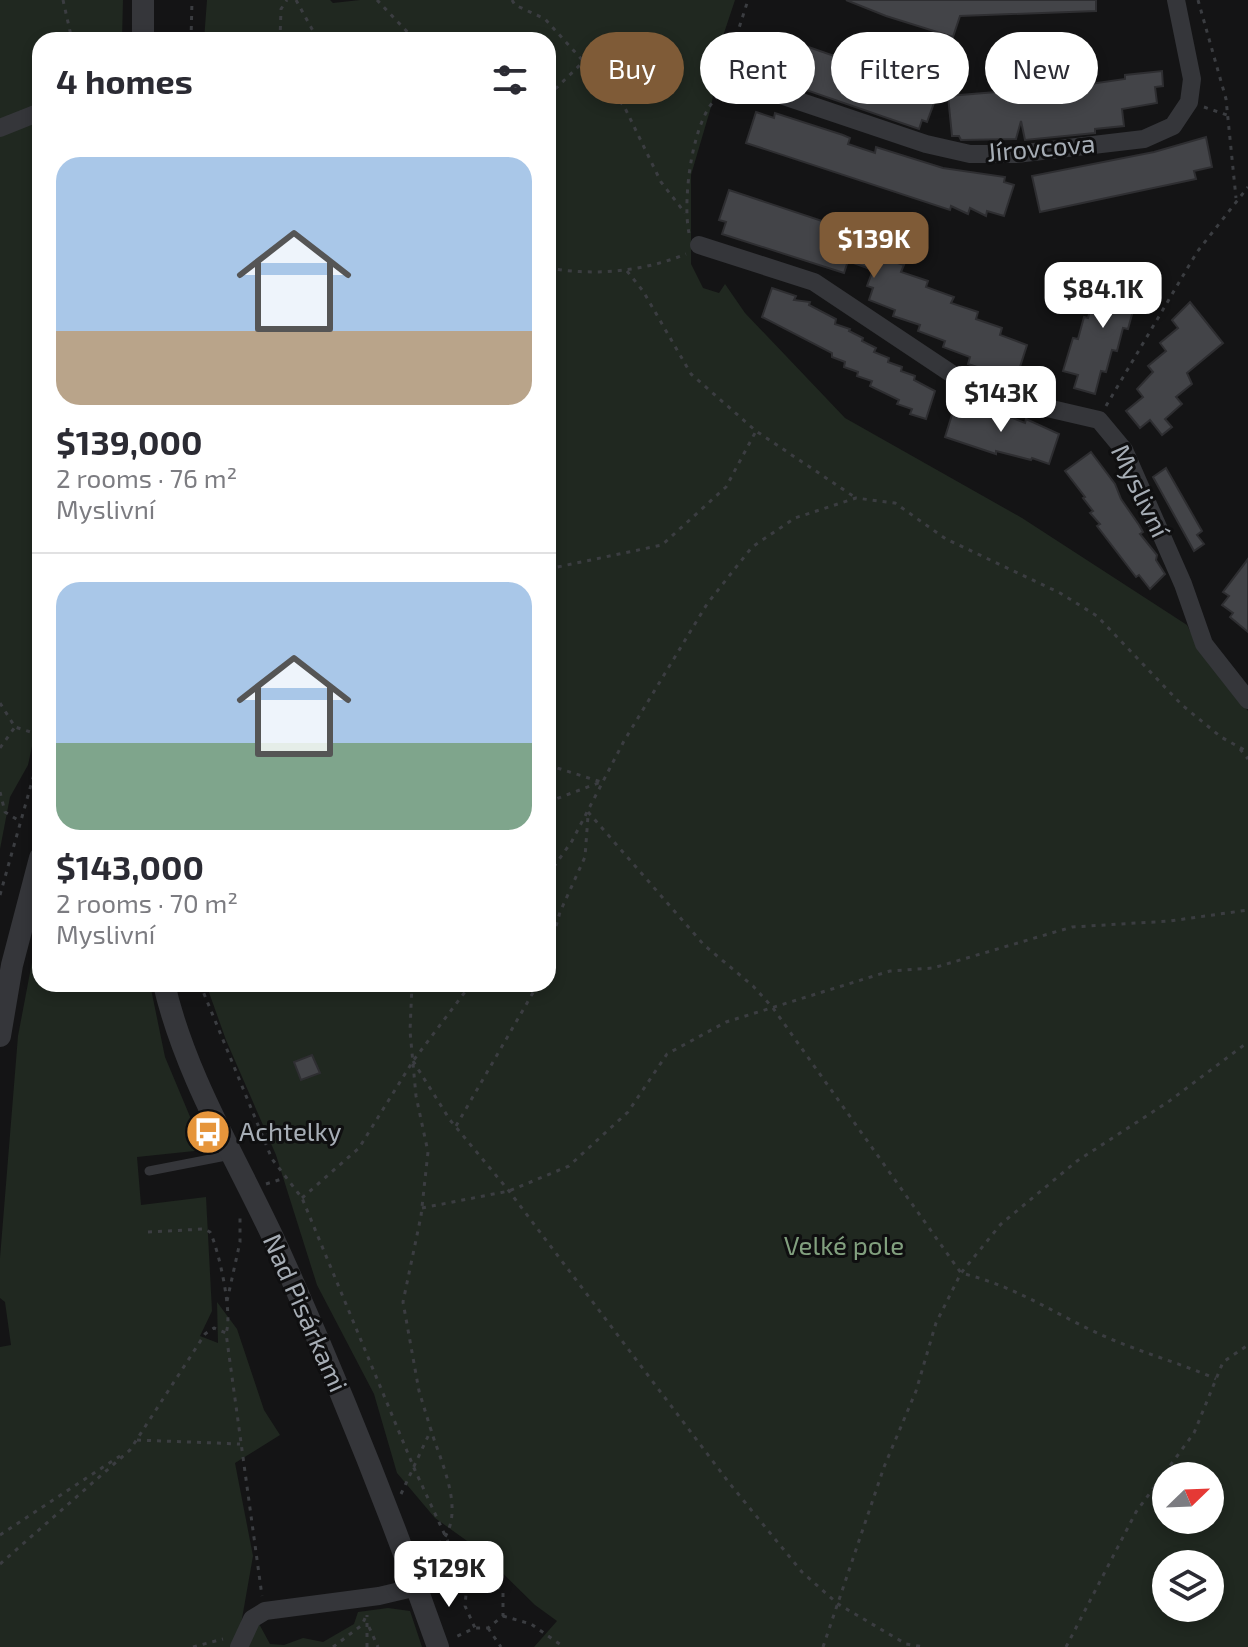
<!DOCTYPE html>
<html lang="en">
<head>
<meta charset="utf-8">
<style>
  body { margin:0; font-family:"Exo 2",sans-serif; background:#f2f2f3; color:#2b2b33; height:100vh; display:flex; flex-direction:column; font-size:30px; white-space:nowrap }
  * { box-sizing:border-box; margin:0 }
  p { font-size:26px; color:#7c7c81 }
  .icon { flex:none; width:44px; height:44px; fill:none; stroke:currentColor; stroke-width:2; stroke-linecap:round; stroke-linejoin:round }
  .map { position:relative; flex:1; overflow:hidden }
  .panel { position:absolute; left:32px; top:32px; width:524px; height:960px; display:flex; flex-direction:column; background:#fff; border-radius:24px; box-shadow:0 4px 12px #0003 }
  .panel>* { flex:none }
  .banner { position:absolute; left:580px; top:32px; width:548px; height:72px; display:flex; gap:16px }
  .needle { width:52px; rotate:67deg }
  .fabs { position:absolute; left:1152px; top:1462px; display:grid; gap:16px }
  .fabs a { display:grid; place-items:center; width:72px; height:72px; border-radius:50%; background:#fff; box-shadow:0 4px 12px #0003; font-size:40px }
  .price { position:absolute; translate:-50% -68px; padding:0 18px; border-radius:16px; background:#fff; color:#222; font-size:26px; line-height:52px; filter:drop-shadow(0 2px 4px #0008) }
  .price::after { content:''; position:absolute; left:50%; top:48px; width:24px; height:18px; margin-left:-12px; background:inherit; clip-path:polygon(0 0,100% 0,50% 100%) }
  .price.selected { background:#7f5b37; color:#fff }
  ul { padding:0; list-style:none }
  li { display:grid; align-content:center; gap:16px; height:424px; padding:0 24px }
  li+li { border-top:2px solid #e1e1e2 }
  li span { display:grid; place-items:center; height:248px; border-radius:24px; color:#555 }
  li>.icon { margin-inline-start:auto }
  span .icon { width:144px; height:144px; fill:#fffc; stroke-width:1 }
  li b { font-size:34px }
  h2 { display:flex; justify-content:space-between; align-items:center; height:96px; padding:0 24px; font-size:34px }
  .chip { padding:0 28px; border-radius:36px; background:#fff; box-shadow:0 4px 12px #0003; font-size:28px; line-height:72px }
  .chip.selected { background:#7f5b37; color:#fff }
  .map>svg:first-child { display:block }
</style>
</head>
<body>
<div class="map">
<svg width="1248" height="1647" viewBox="0 0 1248 1647">
  <rect width="100%" height="100%" fill="#141415"/>
  <g fill="#202820" fill-rule="evenodd">
    <path d="M 0,0 L 123,0 L 122,40 L 40,40 L 40,709 L 28,765 L 10,797 L 0,849 Z"/>
    <path d="M 207,0 L 330,0 L 333,3 L 360,0 L 735,0 L 724,33 L 711,107 L 691,175 L 691,264 L 703,288 L 719,293 L 725,284 L 745,313 L 845,418 L 1022,518 L 1187,625 L 1201,653 L 1248,711 L 1248,1647 L 534,1647 L 557,1621 L 535,1605 L 477,1548 L 435,1518 L 397,1473 L 374,1394 L 317,1285 L 276,1155 L 226,1040 L 206,984 L 548,984 L 548,40 L 204,40 ZM 1166,1476 L 1210,1476 L 1210,1520 L 1166,1520 ZM 1166,1564 L 1210,1564 L 1210,1608 L 1166,1608 Z"/>
    <path d="M 40,920 L 40,984 L 150,984 L 165,1057 L 204,1150 L 137,1157 L 141,1205 L 206,1197 L 212,1311 L 200,1336 L 218,1343 L 217,1302 L 237,1329 L 264,1410 L 280,1435 L 235,1463 L 253,1556 L 237,1647 L 0,1647 L 0,1347 L 11,1345 L 5,1302 L 0,1298 L 0,1258 L 18,1036 Z"/>
    <path d="M 388,1608 L 410,1611 L 422,1647 L 244,1647 L 258,1622 L 270,1644 L 284,1645 L 303,1638 L 323,1642 L 354,1624 L 358,1612 Z"/>
  </g>
  <g fill="#434448" stroke="#2e2e31" stroke-width="2">
    <path d="M 846,0 L 1096,0 L 1096,11 L 960,16 L 953,37 L 886,16 Z"/>
    <path d="M 774,35 L 938,92 L 927,122 L 922,120 L 919,129 L 760,74 Z"/>
    <path d="M 1162,71 L 1163,86 L 1155,87 L 1157,103 L 1122,109 L 1124,126 L 1095,129 L 1095,133 L 1025,140 L 1021,121 L 1016,139 L 961,140 L 959,136 L 952,136 L 948,96 L 1083,85 L 1125,79 L 1125,75 Z"/>
    <path d="M 756,112 L 774,118 L 775,113 L 843,135 L 850,138 L 848,144 L 875,153 L 876,147 L 943,168 L 1005,177 L 1004,182 L 1014,185 L 1004,216 L 987,211 L 986,216 L 970,208 L 968,214 L 951,206 L 950,210 L 746,143 Z"/>
    <path d="M 1206,137 L 1212,167 L 1194,171 L 1196,179 L 1040,212 L 1032,176 L 1154,152 Z"/>
    <path d="M 729,190 L 864,235 L 859,251 L 904,265 L 901,272 L 928,281 L 926,287 L 954,297 L 951,303 L 978,312 L 976,319 L 1002,328 L 1000,335 L 1027,345 L 1018,373 L 1012,372 L 1008,384 L 993,379 L 995,373 L 968,364 L 970,357 L 943,347 L 945,341 L 918,331 L 920,325 L 893,316 L 895,310 L 869,300 L 873,288 L 867,286 L 873,270 L 848,261 L 844,273 L 722,234 L 726,222 L 719,220 Z"/>
    <path d="M 1105,273 L 1147,285 L 1138,308 L 1134,307 L 1128,329 L 1123,328 L 1117,351 L 1112,350 L 1106,372 L 1101,371 L 1095,394 L 1074,388 L 1078,375 L 1063,371 L 1073,338 L 1078,339 L 1084,317 L 1088,318 L 1094,295 L 1099,297 Z"/>
    <path d="M 772,288 L 796,296 L 794,300 L 810,302 L 809,305 L 836,319 L 835,324 L 850,329 L 849,331 L 863,338 L 862,341 L 876,348 L 874,352 L 889,358 L 888,362 L 902,367 L 901,371 L 915,376 L 914,380 L 935,391 L 926,419 L 910,414 L 912,409 L 897,404 L 899,400 L 870,386 L 872,381 L 857,376 L 858,372 L 844,367 L 845,362 L 832,357 L 832,353 L 762,317 Z"/>
    <path d="M 1190,302 L 1223,343 L 1187,373 L 1192,384 L 1176,397 L 1182,404 L 1165,419 L 1172,427 L 1162,435 L 1150,420 L 1140,428 L 1126,411 L 1143,397 L 1137,389 L 1153,372 L 1148,366 L 1166,351 L 1160,343 L 1178,328 L 1172,320 Z"/>
    <path d="M 956,402 L 1008,419 L 1008,416 L 1025,423 L 1026,419 L 1059,434 L 1049,464 L 1032,458 L 1031,460 L 996,451 L 996,454 L 945,437 Z"/>
    <path d="M 1091,452 L 1115,484 L 1121,499 L 1139,525 L 1143,532 L 1140,534 L 1157,555 L 1156,560 L 1165,574 L 1150,589 L 1139,575 L 1136,577 L 1097,526 L 1100,524 L 1090,513 L 1093,511 L 1083,498 L 1085,497 L 1065,471 Z"/>
    <path d="M 1166,468 L 1202,531 L 1197,535 L 1204,544 L 1194,551 L 1153,477 Z"/>
    <path d="M 1248,559 L 1248,632 L 1230,617 L 1233,613 L 1222,605 L 1229,596 L 1223,592 Z"/>
    <path d="M 312,1055 L 320,1073 L 301,1080 L 294,1062 Z"/>
  </g>
  <g fill="none" stroke-linecap="round" stroke-linejoin="round">
    <g stroke="#3b3d41" stroke-width="3" stroke-dasharray="4 6" stroke-linecap="butt">
      <path d="M 63,0 L 72,40"/>
      <path d="M 296,0 L 318,40"/>
      <path d="M 377,0 L 415,40"/>
      <path d="M 512,0 L 515,5 L 545,19 L 624,106 L 661,182 L 685,213"/>
      <path d="M 1198,0 L 1226,99 L 1236,198"/>
      <path d="M 191,40 L 192,0"/>
      <path d="M 280,40 L 281,9 L 287,0"/>
      <path d="M 732,65 L 730,56 L 748,0"/>
      <path d="M 548,96 L 583,62"/>
      <path d="M 1204,107 L 1227,115"/>
      <path d="M 689,233 C 682,201 692,108 725,91"/>
      <path d="M 548,268 C 594,276 642,272 686,254"/>
      <path d="M 627,271 L 643,291 L 691,374 L 756,431 L 856,498"/>
      <path d="M 1106,406 L 1197,252 L 1248,187"/>
      <path d="M 548,569 L 662,545 L 726,487 L 756,431"/>
      <path d="M 0,703 L 15,727 L 40,735"/>
      <path d="M 0,748 L 15,727"/>
      <path d="M 1240,749 L 1248,759"/>
      <path d="M 548,765 L 601,782"/>
      <path d="M 0,792 L 5,812 L 21,822"/>
      <path d="M 548,802 L 601,782"/>
      <path d="M 588,812 L 704,945 L 753,986 L 773,1008 L 961,1273 C 1022,1288 1058,1317 1113,1340 C 1147,1354 1182,1364 1216,1379"/>
      <path d="M 548,875 L 572,841 L 624,741 L 707,604 L 752,547 L 795,518 L 856,498 L 895,503 L 946,539 L 1060,593 L 1097,616 L 1182,705 L 1221,737 L 1248,752"/>
      <path d="M 0,895 L 40,753"/>
      <path d="M 548,955 L 560,912 L 585,857 L 588,816"/>
      <path d="M 200,984 L 272,1159 L 302,1198 L 414,1468 L 467,1583 L 465,1606 L 475,1628 L 453,1638"/>
      <path d="M 413,1061 L 450,1120 L 509,1191 L 730,1484 L 802,1572 L 838,1604 L 906,1644 L 924,1647"/>
      <path d="M 456,1126 L 538,984"/>
      <path d="M 266,1184 L 285,1178"/>
      <path d="M 302,1198 L 359,1148 L 413,1061 L 471,984"/>
      <path d="M 422,1208 L 509,1191 L 569,1166 L 628,1112 L 667,1054 L 726,1022 L 890,971 L 933,968 L 1072,927 L 1170,921 L 1248,910"/>
      <path d="M 148,1232 L 204,1229 L 210,1232 C 219,1250 233,1315 226,1333"/>
      <path d="M 227,1301 L 240,1242 L 240,1214"/>
      <path d="M 137,1440 L 240,1444"/>
      <path d="M 401,1494 L 431,1430 L 419,1391 L 403,1302 L 421,1216 L 428,1152 L 416,1096 L 410,1031 L 412,984"/>
      <path d="M 0,1535 L 120,1456"/>
      <path d="M 423,1557 C 430,1550 442,1543 446,1535 C 463,1505 440,1460 431,1430"/>
      <path d="M 0,1564 L 130,1450 L 205,1334 L 214,1328 L 226,1333 L 262,1596"/>
      <path d="M 469,1582 L 485,1579 L 503,1591 L 503,1616 L 488,1628 L 475,1628"/>
      <path d="M 503,1616 L 531,1624 L 564,1647"/>
      <path d="M 369,1627 L 378,1647"/>
      <path d="M 488,1628 L 501,1647"/>
      <path d="M 193,1647 L 223,1639"/>
      <path d="M 333,1647 L 362,1625 L 366,1616"/>
      <path d="M 367,1647 L 367,1615"/>
      <path d="M 823,1647 L 884,1467 L 916,1391 L 936,1323 L 961,1273 L 1001,1224 L 1077,1161 L 1168,1102 L 1248,1042"/>
      <path d="M 1066,1647 L 1136,1512 L 1194,1433 L 1223,1362 L 1248,1345"/>
    </g>
    <path stroke="#35363a" stroke-width="9" d="M 149,1171 L 231,1155"/>
    <g stroke="#35363a" stroke-width="18">
      <path d="M 736,80 L 926,144 L 970,154 L 1016,154 L 1144,139 L 1173,126 L 1189,102 L 1192,79 L 1176,0"/>
      <path d="M 0,128 L 40,112"/>
      <path d="M 699,245 L 814,282 L 964,382 L 987,394 L 1099,420 L 1124,450 L 1183,584 L 1204,644 L 1248,700"/>
      <path d="M 239,1647 L 252,1619 L 265,1611 L 379,1596 L 417,1587"/>
    </g>
    <g stroke="#35363a" stroke-width="22">
      <path d="M 143,40 L 143,0"/>
      <path d="M 164,984 C 185,1076 238,1161 277,1246 C 336,1377 390,1511 438,1647"/>
      <path d="M 0,1036 L 12,965 L 40,858"/>
    </g>
  </g>
  <defs>
    <g id="bus-disc" transform="scale(2.3)"><circle r="9.5" fill="#e6953b" stroke="#0f0f10"/><path d="M-5-6H5V4H4V6H2V4H-2V6H-4V4H-5ZM-3.5-4V0h7V-4ZM-3.5 1.2v1.5H-2V1.2ZM2 1.2v1.5H3.5V1.2Z" fill="#fff"/></g>
  </defs>
  <g fill-rule="evenodd">
    <use href="#bus-disc" x="208" y="1132"/>
  </g>
  <g text-anchor="middle" stroke-width="6" stroke-linejoin="round" paint-order="stroke">
    <g font-size="26" fill="#a6adb5" stroke="#0f0f10">
      <text transform="translate(1041 148) rotate(-5)" y="9">Jírovcova</text>
      <text transform="translate(1140 491) rotate(64)" y="9">Myslivní</text>
      <text transform="translate(305 1313) rotate(66)" y="9">Nad Pisárkami</text>
    </g>
    <g font-size="26" fill="#a6adb5" stroke="#0f0f10" text-anchor="start">
      <text x="239" y="1141">Achtelky</text>
    </g>
    <g font-size="26" fill="#819f7e" stroke="#0f0f10">
      <text x="844" y="1255">Velké pole</text>
    </g>
  </g>
</svg>
<div class="fabs">
<a><svg class="needle" viewBox="-14 -14 28 28"><path d="M0-13l5 13h-10z" fill="#e53935"/><path d="M0 13l5-13h-10z" fill="#7c7c81"/></svg></a>
<a><svg class="icon" aria-label="layers" viewBox="0 0 24 24"><path d="M12 4l9 5-9 5-9-5zM3 14l9 5 9-5"/></svg></a>
</div>
<b class="price selected" style="left:874px;top:280px">$139K</b>
<b class="price" style="left:1103px;top:330px">$84.1K</b>
<b class="price" style="left:1001px;top:434px">$143K</b>
<b class="price" style="left:449px;top:1609px">$129K</b>
<div class="banner">
<a class="chip selected">Buy</a>
<a class="chip">Rent</a>
<a class="chip">Filters</a>
<a class="chip">New</a>
</div>
<section class="panel">
<h2>4 homes<svg class="icon" aria-label="filters" viewBox="0 0 24 24"><path d="M4 7h16M4 17h16"/><circle cx="9" cy="7" r="2"/><circle cx="15" cy="17" r="2"/></svg></h2>
<ul>
<li><span style="background:linear-gradient(#a9c7e8 70%,#b9a48a 0)"><svg class="icon" aria-label="home" viewBox="0 0 24 24"><path d="M3 11l9-7 9 7M6 9v11h12V9"/></svg></span><div><b>$139,000</b><p>2 rooms · 76 m²</p><p>Myslivní</p></div></li>
<li><span style="background:linear-gradient(#a9c7e8 65%,#7fa58c 0)"><svg class="icon" aria-label="home" viewBox="0 0 24 24"><path d="M3 11l9-7 9 7M6 9v11h12V9"/></svg></span><div><b>$143,000</b><p>2 rooms · 70 m²</p><p>Myslivní</p></div></li>
</ul>
</section>
</div>
</body>
</html>
